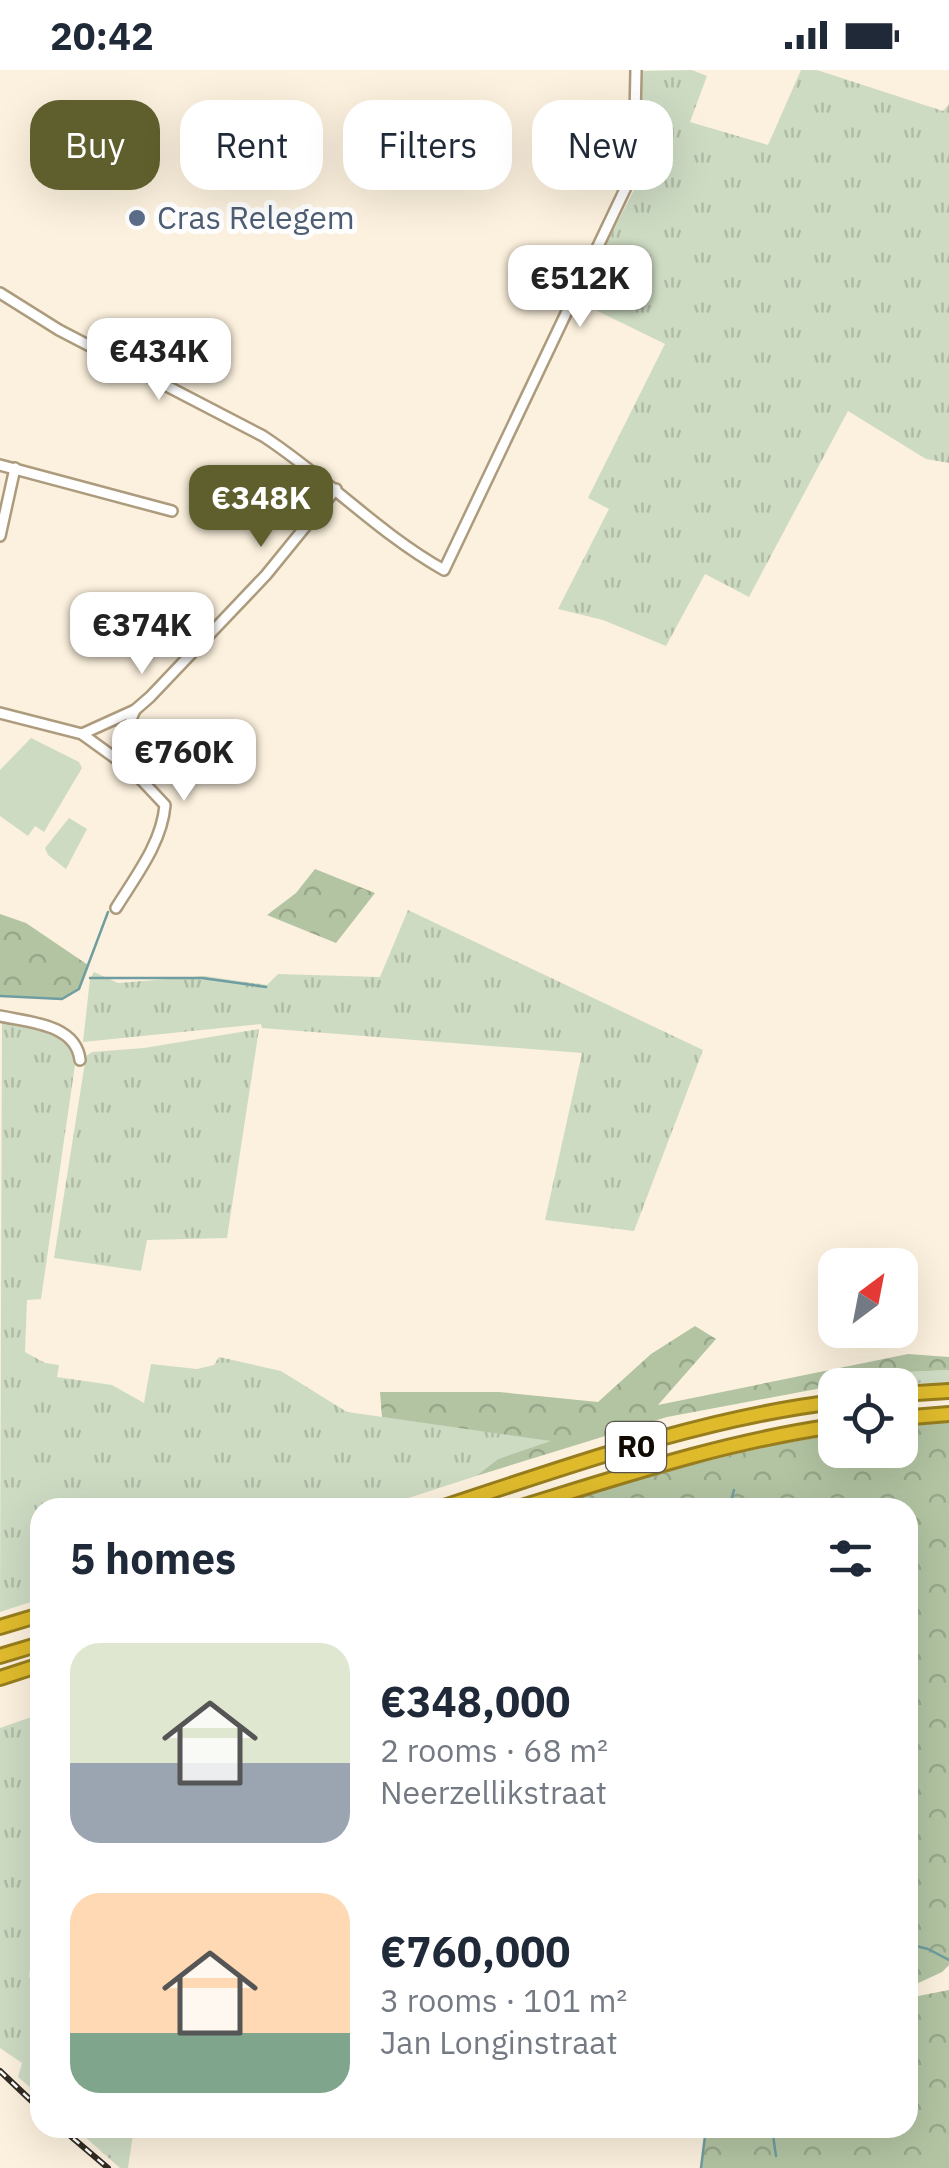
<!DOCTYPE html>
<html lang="en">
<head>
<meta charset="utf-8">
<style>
  body { margin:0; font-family:"IBM Plex Sans",sans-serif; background:#f6f6f7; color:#1f2937; height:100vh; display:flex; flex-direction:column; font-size:38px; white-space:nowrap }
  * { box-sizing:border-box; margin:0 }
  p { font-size:32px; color:#747a83 }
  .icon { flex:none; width:55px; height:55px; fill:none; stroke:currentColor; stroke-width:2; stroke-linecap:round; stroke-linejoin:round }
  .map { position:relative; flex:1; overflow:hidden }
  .side { position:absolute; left:30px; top:1428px; width:888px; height:640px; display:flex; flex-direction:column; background:#fff; border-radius:30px; box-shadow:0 10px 40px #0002 }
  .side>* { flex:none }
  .top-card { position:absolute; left:30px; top:30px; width:890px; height:90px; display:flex; gap:20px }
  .needle { width:65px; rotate:32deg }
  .buttons { position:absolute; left:818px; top:1178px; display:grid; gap:20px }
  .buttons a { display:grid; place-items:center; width:100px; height:100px; border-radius:20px; background:#fff; box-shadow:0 10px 40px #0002; font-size:50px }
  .price { position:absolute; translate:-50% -85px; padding:0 22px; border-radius:20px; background:#fff; color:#222; font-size:32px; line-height:65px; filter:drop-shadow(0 2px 5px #0008) }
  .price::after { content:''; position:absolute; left:50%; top:60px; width:30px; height:22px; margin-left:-15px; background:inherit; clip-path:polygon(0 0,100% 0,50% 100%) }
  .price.on { background:#5e5f2c; color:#fff }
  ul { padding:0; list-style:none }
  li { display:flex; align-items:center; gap:30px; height:250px; padding:0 40px }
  li span { display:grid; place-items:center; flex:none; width:280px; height:200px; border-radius:30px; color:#555 }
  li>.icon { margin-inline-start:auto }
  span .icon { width:120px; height:120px; fill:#fffc; stroke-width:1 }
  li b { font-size:42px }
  h2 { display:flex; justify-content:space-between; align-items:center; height:120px; padding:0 40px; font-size:42px }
  .pill { padding:0 35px; border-radius:30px; background:#fff; box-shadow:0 10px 40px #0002; font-size:35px; line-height:90px }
  .pill.on { background:#5e5f2c; color:#fff }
  .status { display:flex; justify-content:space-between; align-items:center; height:70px; padding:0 50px; background:#fff; direction:ltr }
  .status svg { height:28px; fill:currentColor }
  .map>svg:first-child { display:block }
</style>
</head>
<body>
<div class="status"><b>20:42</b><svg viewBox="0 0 49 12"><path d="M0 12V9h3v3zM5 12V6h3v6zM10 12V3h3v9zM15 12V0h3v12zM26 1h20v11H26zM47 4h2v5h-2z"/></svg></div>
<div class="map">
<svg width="949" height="2098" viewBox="0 0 949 2098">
  <defs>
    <pattern id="grass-tufts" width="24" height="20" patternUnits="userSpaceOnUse" patternTransform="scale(2.5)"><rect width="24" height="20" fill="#cedbc3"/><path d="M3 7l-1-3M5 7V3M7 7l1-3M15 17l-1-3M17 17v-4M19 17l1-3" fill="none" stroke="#b0bba6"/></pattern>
    <pattern id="forest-crowns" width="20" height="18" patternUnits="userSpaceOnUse" patternTransform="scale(2.5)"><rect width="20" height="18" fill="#b2c4a2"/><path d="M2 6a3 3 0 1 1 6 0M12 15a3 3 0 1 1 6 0" fill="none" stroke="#98a78a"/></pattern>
  </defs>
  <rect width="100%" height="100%" fill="#fcf1de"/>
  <g fill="url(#grass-tufts)">
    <path d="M 692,0 L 707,6 L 690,52 L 768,75 L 801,0 L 817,0 L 943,41 L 949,34 L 949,393 L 926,389 L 848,341 L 749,527 L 705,504 L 666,576 L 603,550 L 558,539 L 609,439 L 588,428 L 665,274 L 577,231 L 634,120 L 638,104 L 640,1 Z"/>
    <path d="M 408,840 L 703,980 L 634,1161 L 545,1150 L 582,983 L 262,958 L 261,954 L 83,972 L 90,909 L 94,902 L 118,913 L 205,906 L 267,915 L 278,904 L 380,907 Z"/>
    <path d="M 2,951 C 28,956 70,957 76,988 L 41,1229 L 27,1230 L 25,1282 L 45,1293 L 59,1295 L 57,1307 L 112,1315 L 144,1333 L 151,1294 L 197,1299 L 214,1295 L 219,1287 L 281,1301 L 347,1342 L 554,1371 L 498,1389 L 476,1406 L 381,1437 L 40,1438 L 40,1529 L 0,1542 Z"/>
    <path d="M 259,959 L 227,1168 L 147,1170 L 141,1201 L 54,1188 L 86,986 L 92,982 L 144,978 Z"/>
    <path d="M 949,1300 L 949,1313 L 836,1315 L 907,1302 Z"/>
    <path d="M 40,1644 L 40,1822 L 29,1907 L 40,1914 L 40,2026 L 18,2007 L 22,1993 L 0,1978 L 0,1658 Z"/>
    <path d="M 75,2058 L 134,2058 L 128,2098 L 120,2098 Z"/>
  </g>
  <g fill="url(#forest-crowns)">
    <path d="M 315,799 L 375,823 L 336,873 L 267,845 L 296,823 Z"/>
    <path d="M 0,844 L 26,853 L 88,895 L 79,919 L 62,929 L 0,926 Z"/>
    <path d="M 695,1256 L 716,1269 L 658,1335 L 908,1284 L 949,1287 L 949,1300 L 907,1302 L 667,1347 L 476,1406 L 498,1389 L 551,1371 L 382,1347 L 380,1322 L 499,1322 L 598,1332 L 651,1284 Z"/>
    <path d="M 949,1352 L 949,1895 L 942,1902 L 914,1915 L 910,1922 L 913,1927 L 949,1920 L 949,2098 L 701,2098 L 706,2058 L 908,2058 L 908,1438 L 548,1437 C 643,1409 737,1378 835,1365 L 835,1380 L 900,1380 L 900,1357 Z"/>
  </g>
  <g fill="#cedbc3">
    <path d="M 31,668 L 79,692 L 82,698 L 44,762 L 35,756 L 28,766 L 0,746 L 0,700 Z"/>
    <path d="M 69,748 L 87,759 L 66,799 L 48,785 L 45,778 Z"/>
  </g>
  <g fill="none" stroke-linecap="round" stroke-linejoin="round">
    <g stroke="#6f9da1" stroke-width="2.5">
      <path d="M 90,908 L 202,908 L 266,917"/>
      <path d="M 0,926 L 62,929 L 79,919 L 108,842"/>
      <path d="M 729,1438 L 734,1420"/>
      <path d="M 908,1874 L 928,1879 L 949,1890"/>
      <path d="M 772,2058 L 776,2086"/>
      <path d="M 701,2098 L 706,2058"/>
    </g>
    <g stroke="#ad9b7d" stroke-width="14">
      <g id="minor">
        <path d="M 0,223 L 59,260 L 263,366 C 326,407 378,463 444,500 L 628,113 L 634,93 L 636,0"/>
        <path d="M 0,395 L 172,441"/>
        <path d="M 0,466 L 15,398"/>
        <path d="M 0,643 L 82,664 L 133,701 L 165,735 C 162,773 135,807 116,838"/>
        <path d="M 82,664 L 135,640 L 150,627 L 266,505 L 336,419"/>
        <path d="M 115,687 L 135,640"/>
        <path d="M 0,946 C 28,952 76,954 80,990"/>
      </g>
    </g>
    <g stroke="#977d1d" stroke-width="18">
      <g id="highway">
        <path d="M 900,1324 L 949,1321"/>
        <path d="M 900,1348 L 949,1344"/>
        <path d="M 441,1438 C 569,1396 701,1348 835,1332"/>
        <path d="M 518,1438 C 622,1406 727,1371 835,1356"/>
        <path d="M 0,1557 L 40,1545"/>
        <path d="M 0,1586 L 40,1574"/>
        <path d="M 0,1608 L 40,1595"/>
      </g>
    </g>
    <use href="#minor" stroke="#fff" stroke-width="9"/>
    <use href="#highway" stroke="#dfbb2c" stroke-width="12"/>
    <g stroke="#312b21" stroke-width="6">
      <g id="rail">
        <path d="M 0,2001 L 40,2039"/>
        <path d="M 61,2058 L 108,2098"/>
      </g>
    </g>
    <use href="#rail" stroke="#fff" stroke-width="2.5" stroke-dasharray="8" stroke-linecap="butt"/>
  </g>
  <circle fill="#5c6f8a" stroke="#fff" stroke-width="4" cx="137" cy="148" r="10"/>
  <g text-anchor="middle" stroke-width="10" stroke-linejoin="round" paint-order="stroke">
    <rect fill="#fff" stroke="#58544e" stroke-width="2.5" x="606" y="1352" width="60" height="50" rx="8"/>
    <g font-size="30" font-weight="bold" fill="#100a02">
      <text x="636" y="1387">R0</text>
    </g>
    <g font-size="32" fill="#4e5e75" stroke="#fff" text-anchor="start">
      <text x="157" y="159">Cras Relegem</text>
    </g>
  </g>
</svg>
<div class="buttons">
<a><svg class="needle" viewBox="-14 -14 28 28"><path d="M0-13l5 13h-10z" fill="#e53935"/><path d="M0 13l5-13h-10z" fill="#747a83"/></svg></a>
<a><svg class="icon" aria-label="locate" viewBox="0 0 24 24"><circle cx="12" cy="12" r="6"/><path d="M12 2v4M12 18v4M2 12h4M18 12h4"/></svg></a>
</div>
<b class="price" style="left:580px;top:260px">€512K</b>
<b class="price" style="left:159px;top:333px">€434K</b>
<b class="price on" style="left:261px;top:480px">€348K</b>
<b class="price" style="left:142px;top:607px">€374K</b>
<b class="price" style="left:184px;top:734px">€760K</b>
<div class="top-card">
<a class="pill on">Buy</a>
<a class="pill">Rent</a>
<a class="pill">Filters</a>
<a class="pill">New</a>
</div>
<section class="side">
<h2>5 homes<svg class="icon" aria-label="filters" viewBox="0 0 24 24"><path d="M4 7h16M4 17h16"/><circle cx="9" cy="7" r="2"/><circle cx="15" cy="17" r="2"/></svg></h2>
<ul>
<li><span style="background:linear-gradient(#dfe7d0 60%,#9aa5b1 0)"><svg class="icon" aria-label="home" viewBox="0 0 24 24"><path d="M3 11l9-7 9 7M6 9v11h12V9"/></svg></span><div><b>€348,000</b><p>2 rooms · 68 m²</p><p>Neerzellikstraat</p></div></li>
<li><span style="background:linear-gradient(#ffd9b3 70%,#7fa58c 0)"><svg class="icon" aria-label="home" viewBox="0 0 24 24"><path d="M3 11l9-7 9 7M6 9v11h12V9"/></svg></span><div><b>€760,000</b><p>3 rooms · 101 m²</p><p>Jan Longinstraat</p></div></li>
</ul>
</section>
</div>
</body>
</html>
